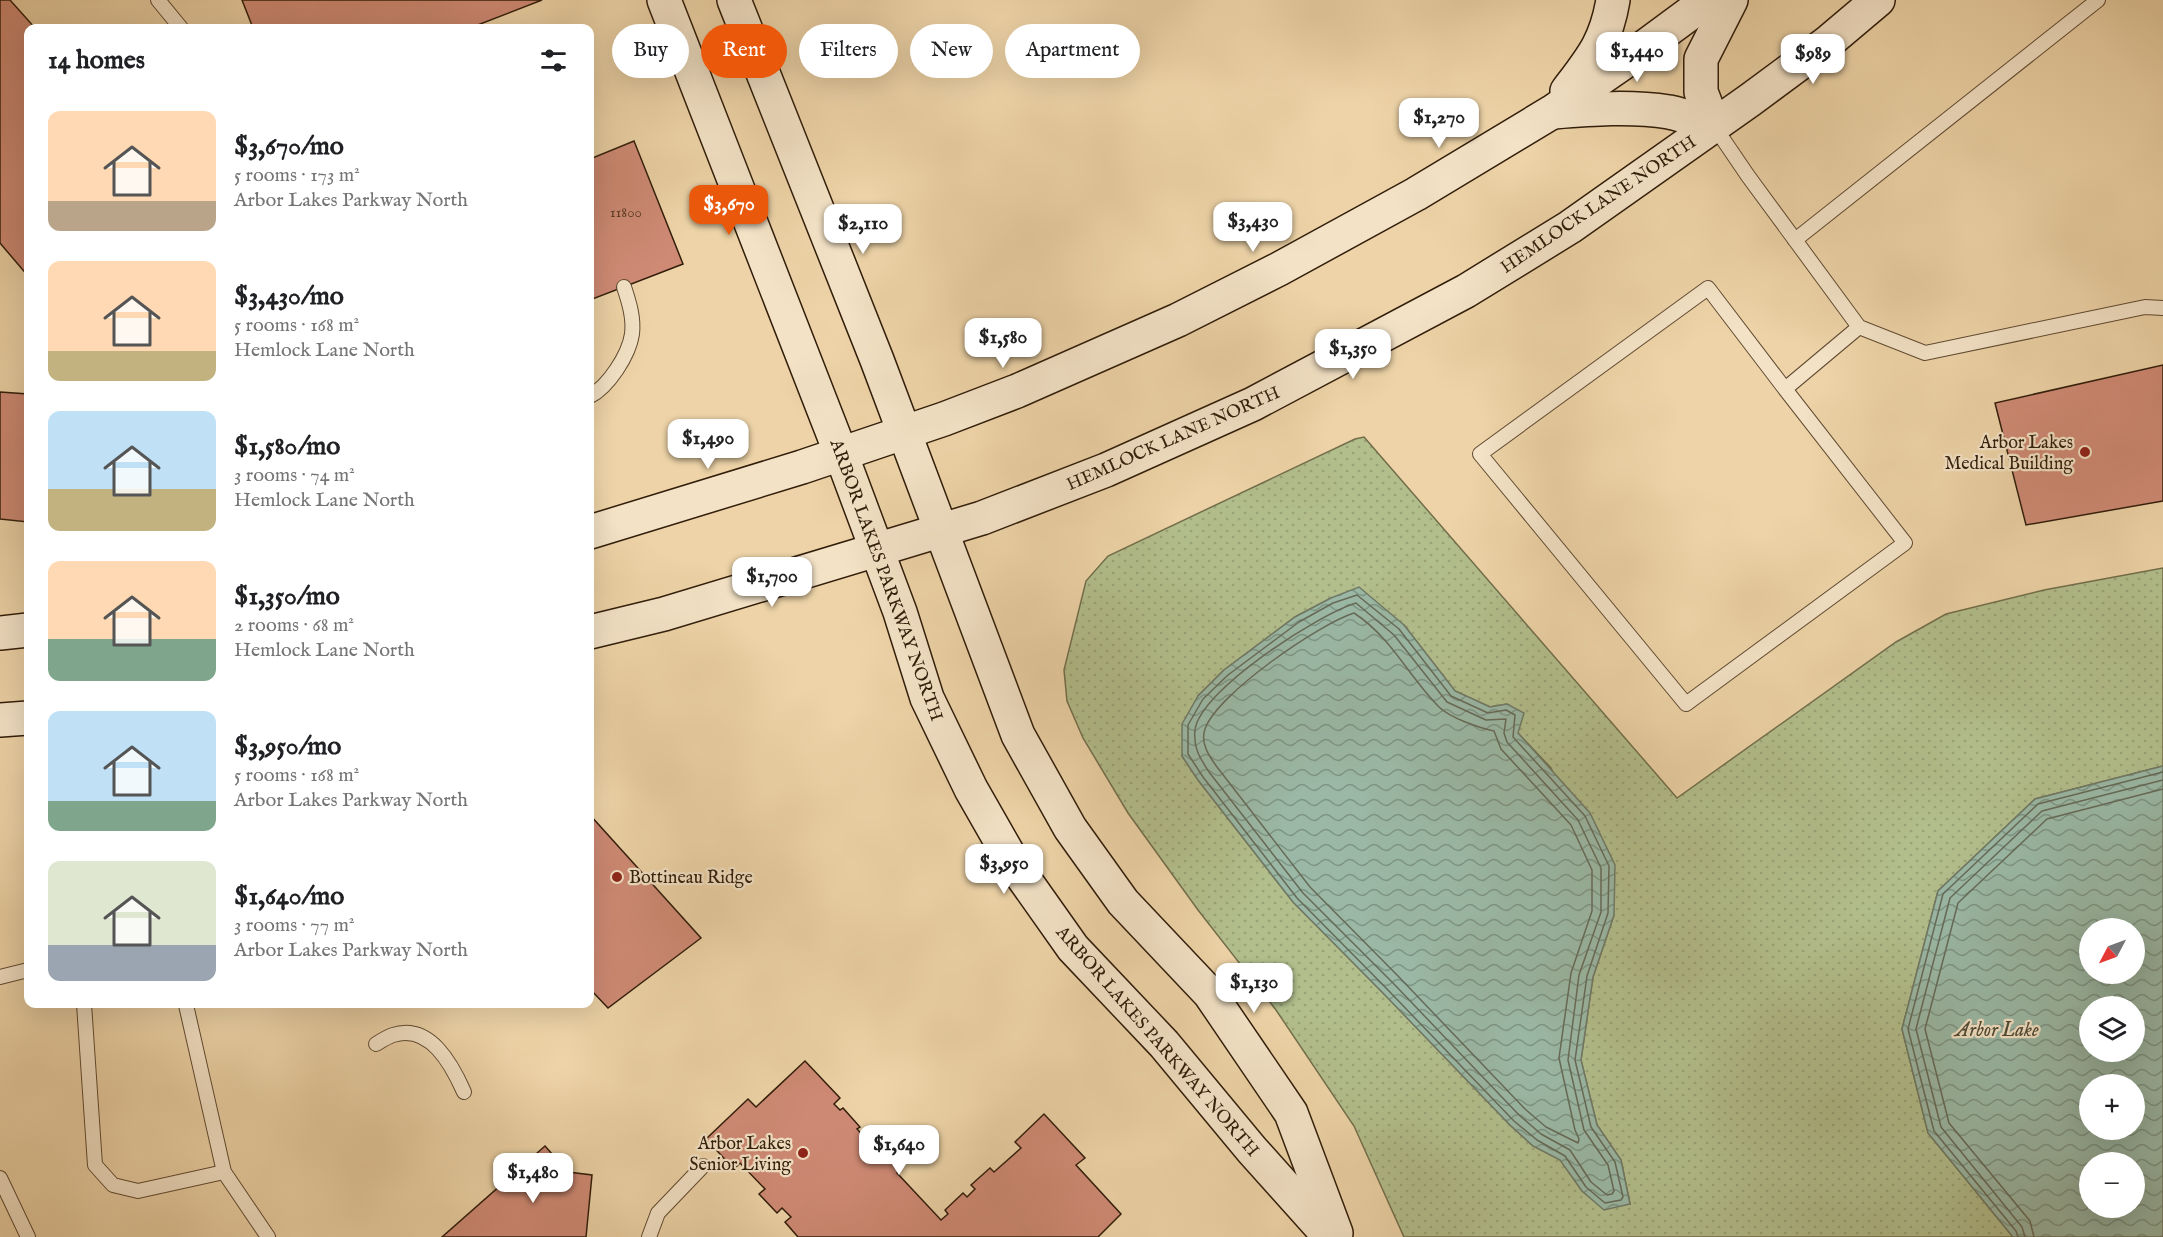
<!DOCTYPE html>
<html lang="en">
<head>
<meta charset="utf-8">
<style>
  body { margin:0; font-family:"IM FELL English",serif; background:#f2f2f2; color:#202124; height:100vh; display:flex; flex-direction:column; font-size:22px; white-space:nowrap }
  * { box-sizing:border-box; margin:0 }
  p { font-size:20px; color:#757577 }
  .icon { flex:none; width:33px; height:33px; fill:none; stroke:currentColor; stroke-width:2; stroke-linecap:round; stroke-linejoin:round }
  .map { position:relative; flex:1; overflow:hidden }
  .sheet { position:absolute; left:24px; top:24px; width:570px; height:984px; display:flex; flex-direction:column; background:#fff; border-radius:12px; box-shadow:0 6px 24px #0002 }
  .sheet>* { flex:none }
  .hud { position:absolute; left:612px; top:24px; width:570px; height:54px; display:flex; gap:12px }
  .needle { width:39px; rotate:229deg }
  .fabs { position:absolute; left:2079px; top:918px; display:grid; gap:12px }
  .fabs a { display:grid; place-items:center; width:66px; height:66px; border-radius:50%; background:#fff; box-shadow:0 6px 24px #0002; font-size:30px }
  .price { position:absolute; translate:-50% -51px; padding:0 14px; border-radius:12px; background:#fff; color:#222; font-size:20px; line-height:39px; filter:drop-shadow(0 2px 3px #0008) }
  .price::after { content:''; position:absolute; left:50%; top:36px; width:18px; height:14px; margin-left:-9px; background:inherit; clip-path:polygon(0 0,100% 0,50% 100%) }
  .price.active { background:#ea580c; color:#fff }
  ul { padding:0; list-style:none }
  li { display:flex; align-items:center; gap:18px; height:150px; padding:0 24px }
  li span { display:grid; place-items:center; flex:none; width:168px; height:120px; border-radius:12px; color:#555 }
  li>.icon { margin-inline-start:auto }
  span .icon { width:72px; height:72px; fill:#fffc; stroke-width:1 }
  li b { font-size:26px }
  h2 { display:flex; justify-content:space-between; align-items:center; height:72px; padding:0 24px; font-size:26px }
  .tag { padding:0 21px; border-radius:27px; background:#fff; box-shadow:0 6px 24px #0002; font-size:21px; line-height:54px }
  .tag.active { background:#ea580c; color:#fff }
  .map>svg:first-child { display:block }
</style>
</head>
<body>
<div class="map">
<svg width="2163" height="1237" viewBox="0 0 2163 1237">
  <defs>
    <pattern id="grass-dots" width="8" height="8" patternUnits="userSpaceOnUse" patternTransform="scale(1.5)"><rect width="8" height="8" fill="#b2be8c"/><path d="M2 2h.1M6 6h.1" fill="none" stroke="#9aa377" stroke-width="1.8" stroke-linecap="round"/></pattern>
    <pattern id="water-waves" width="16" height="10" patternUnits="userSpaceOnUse" patternTransform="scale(1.5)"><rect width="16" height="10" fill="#9ab8a5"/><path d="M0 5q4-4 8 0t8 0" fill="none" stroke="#7e9585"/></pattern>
  </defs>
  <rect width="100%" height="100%" fill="#edd3a7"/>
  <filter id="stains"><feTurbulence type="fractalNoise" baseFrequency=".00333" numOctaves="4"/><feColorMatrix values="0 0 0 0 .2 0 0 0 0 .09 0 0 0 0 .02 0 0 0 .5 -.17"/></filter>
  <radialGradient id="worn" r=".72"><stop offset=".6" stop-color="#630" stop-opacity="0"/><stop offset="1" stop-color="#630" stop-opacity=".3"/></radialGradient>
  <path fill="url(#grass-dots)" stroke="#726e4b" stroke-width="1.5" fill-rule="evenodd" d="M 1364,437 L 1677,798 L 1896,642 L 1946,614 L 2044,590 L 2163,568 L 2163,766 L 2035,799 L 1938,891 L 1902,1029 L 1928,1133 L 2013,1237 L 1404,1237 L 1354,1126 L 1276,1010 L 1198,910 L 1128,813 L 1083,738 L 1067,701 L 1064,670 L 1086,581 L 1108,556 L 1355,439 ZM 1331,598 L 1404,625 L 1455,691 L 1490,707 L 1507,704 L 1518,733 L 1551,768 L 1614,915 L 1593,977 L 1581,1060 L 1597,1125 L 1621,1160 L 1630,1204 L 1591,1198 L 1582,1191 L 1561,1160 L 1533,1146 L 1510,1125 L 1383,993 L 1293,902 L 1198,780 L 1182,756 L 1198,696 L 1224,670 L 1295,617 Z"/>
  <g fill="url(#water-waves)" stroke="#707a67" stroke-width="1.5" fill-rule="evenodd">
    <path d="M 1359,587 L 1404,625 L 1455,691 L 1490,707 L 1507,704 L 1524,713 L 1518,733 L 1590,813 L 1615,865 L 1614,915 L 1593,977 L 1581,1060 L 1597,1125 L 1621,1160 L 1630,1204 L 1604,1210 L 1582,1191 L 1560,1160 L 1533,1146 L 1510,1125 L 1383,993 L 1293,902 L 1198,780 L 1182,756 L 1182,724 L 1198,696 L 1224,670 L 1295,617 L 1331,598 Z"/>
    <path d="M 2163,766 L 2163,1237 L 2013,1237 L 1928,1133 L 1902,1029 L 1938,891 L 2035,799 ZM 2090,928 L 2134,928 L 2134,974 L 2090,974 ZM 2134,1006 L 2134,1052 L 2090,1052 L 2090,1006 ZM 2090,1084 L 2134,1084 L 2134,1130 L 2090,1130 ZM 2090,1162 L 2134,1162 L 2134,1208 L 2090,1208 Z"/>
  </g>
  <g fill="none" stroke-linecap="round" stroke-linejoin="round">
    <g stroke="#666a58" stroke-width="1.5">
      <path d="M 1357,595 L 1399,629 L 1451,696 L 1488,713 L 1506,710 L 1515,715 L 1513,737 L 1585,816 L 1609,866 L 1608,913 L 1587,976 L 1575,1060 L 1591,1127 L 1615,1162 L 1623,1197 L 1621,1200 L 1605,1203 L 1586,1187 L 1565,1156 L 1537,1140 L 1514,1121 L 1387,989 L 1297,898 L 1203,777 L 1188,754 L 1188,725 L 1203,699 L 1228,675 L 1299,622 L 1333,603 Z"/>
      <path d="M 1356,603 L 1394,635 L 1447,702 L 1486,720 L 1506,719 L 1504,733 L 1507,742 L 1578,820 L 1601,868 L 1601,912 L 1579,975 L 1568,1060 L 1584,1130 L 1608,1165 L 1614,1191 L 1612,1194 L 1607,1195 L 1591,1182 L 1570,1150 L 1541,1134 L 1519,1115 L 1393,983 L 1303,893 L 1209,772 C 1200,758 1193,748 1195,730 C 1200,690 1319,614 1356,603 Z"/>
      <path d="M 1354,613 C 1391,637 1409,677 1439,707 C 1450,718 1480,728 1494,731 L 1501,749 L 1571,825 L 1592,870 L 1592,911 L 1571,973 L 1559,1058 L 1575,1130 L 1579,1139 L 1578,1143 L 1546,1127 L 1525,1109 L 1399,977 L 1310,887 L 1217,767 C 1209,756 1200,743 1205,729 C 1217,694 1319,624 1354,613 Z"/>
      <path d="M 2018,1237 L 2016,1231 L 1934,1131 L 1908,1029 L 1943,894 L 2038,804 L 2163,772"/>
      <path d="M 2025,1237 L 2022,1227 L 1941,1127 L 1916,1029 L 1950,898 L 2042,811 L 2163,780"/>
      <path d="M 2034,1237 L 2030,1221 L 1949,1123 L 1925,1029 L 1958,903 L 2047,819 L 2163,789"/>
    </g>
  </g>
  <g fill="#cf8a75" stroke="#311d0a" stroke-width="1.5">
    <path d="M 0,0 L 10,0 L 35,28 L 28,28 L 28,276 L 0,243 Z"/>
    <path d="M 242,0 L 542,0 L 470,28 L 253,28 Z"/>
    <path d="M 634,141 L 683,264 L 590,300 L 590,159 Z"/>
    <path d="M 2163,365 L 2163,501 L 2026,525 L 1995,403 Z"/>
    <path d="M 0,392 L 28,394 L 28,522 L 0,519 Z"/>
    <path d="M 590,815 L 701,938 L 608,1008 L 590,989 Z"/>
    <path d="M 805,1061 L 840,1098 L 834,1104 L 840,1110 L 843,1108 L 860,1127 L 857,1129 L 871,1144 L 875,1140 L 901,1169 L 897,1173 L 941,1220 L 948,1214 L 945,1210 L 963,1193 L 967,1197 L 975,1189 L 971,1185 L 990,1168 L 994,1172 L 1021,1148 L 1015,1142 L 1044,1114 L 1085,1158 L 1076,1165 L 1121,1214 L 1098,1237 L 798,1237 L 785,1222 L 791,1217 L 782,1208 L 777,1213 L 759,1194 L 765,1189 L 740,1163 L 734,1169 L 706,1139 L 748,1099 L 756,1107 Z"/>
    <path d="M 545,1146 L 568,1172 L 592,1175 L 586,1237 L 442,1237 Z"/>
  </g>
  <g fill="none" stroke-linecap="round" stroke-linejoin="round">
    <g stroke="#604a31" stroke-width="16">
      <g id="lane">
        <path d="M 158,0 L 181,28"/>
        <path d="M 1714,126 L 1748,176 L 1859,327 L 1925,353 L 2145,307 L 2163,308"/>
        <path d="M 1795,240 L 2098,0"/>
        <path d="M 1785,389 L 1905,543 L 1686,704 L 1480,454 L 1708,288 L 1785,389 L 1859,327"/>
        <path d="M 590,396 C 608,387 629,355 632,334 C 634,318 629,302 624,287"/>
        <path d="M 0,977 L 28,970"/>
        <path d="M 84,1004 L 95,1165 L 113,1185 L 138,1191 L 224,1172"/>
        <path d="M 186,1005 L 224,1172 L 268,1237"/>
        <path d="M 376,1044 C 381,1041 387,1037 393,1035 C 430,1023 452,1065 464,1092"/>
        <path d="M 0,1178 L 28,1237"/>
        <path d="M 649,1237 L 658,1213 L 703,1166"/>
      </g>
    </g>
    <g stroke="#311d0a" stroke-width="36">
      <g id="secondary">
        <path d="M 664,0 L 841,454 L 900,612 L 927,698 L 971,789 L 1015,866 L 1073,948 L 1164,1044 L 1252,1150 L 1330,1237"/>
        <path d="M 734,0 L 877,360 L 1018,735 L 1070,828 L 1123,902 L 1210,994 L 1291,1113 L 1336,1233"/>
        <path d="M 1567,91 C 1592,58 1606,42 1613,0"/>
        <path d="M 1554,112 C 1592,109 1631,106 1669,112 C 1684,115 1699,121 1714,126"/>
        <path d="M 1714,126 L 1701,92 L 1701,59 L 1731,0"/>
        <path d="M 590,532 L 802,467 L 944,419 L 1017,391 L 1178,320 L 1279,269 L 1416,194 L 1552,112 L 1620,65 L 1708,0"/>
        <path d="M 590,632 L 664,614 L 982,518 L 1106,470 L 1253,404 L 1466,291 L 1570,227 L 1750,100 L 1827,43 L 1878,0"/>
        <path d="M 0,633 L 28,630"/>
        <path d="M 0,720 L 28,718"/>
      </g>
    </g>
    <use href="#lane" stroke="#f3e2c6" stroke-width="14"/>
    <use href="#secondary" stroke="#f3e2c6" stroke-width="33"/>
  </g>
  <g fill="#8f2418" stroke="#f3e2c6" stroke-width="2">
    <circle cx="2085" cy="452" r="6"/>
    <circle cx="617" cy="877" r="6"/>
    <circle cx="803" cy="1153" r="6"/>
  </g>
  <g text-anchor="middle" stroke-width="4.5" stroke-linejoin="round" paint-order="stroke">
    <g font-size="15" fill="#583825">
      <text x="626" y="217">11800</text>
    </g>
    <g font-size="18" fill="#311d0a" stroke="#f3e2c6">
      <text transform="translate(1598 204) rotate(-34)" y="6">HEMLOCK LANE NORTH</text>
      <text transform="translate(1173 438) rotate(-24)" y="6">HEMLOCK LANE NORTH</text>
      <text transform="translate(887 580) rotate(70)" y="6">ARBOR LAKES PARKWAY NORTH</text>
      <text transform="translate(1158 1041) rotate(49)" y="6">ARBOR LAKES PARKWAY NORTH</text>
    </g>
    <g font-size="18" fill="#311d0a" stroke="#f3e2c6" text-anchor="end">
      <text x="2073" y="448">Arbor Lakes<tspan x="2073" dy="21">Medical Building</tspan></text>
      <text x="629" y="883" text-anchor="start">Bottineau Ridge</text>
      <text x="791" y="1149">Arbor Lakes<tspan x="791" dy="21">Senior Living</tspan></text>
    </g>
    <g font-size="20" font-style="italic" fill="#504c38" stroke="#f3e2c6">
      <text x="1997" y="1036">Arbor Lake</text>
    </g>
  </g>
  <rect width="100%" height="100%" filter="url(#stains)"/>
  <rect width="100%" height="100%" fill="url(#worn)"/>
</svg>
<div class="fabs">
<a><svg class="needle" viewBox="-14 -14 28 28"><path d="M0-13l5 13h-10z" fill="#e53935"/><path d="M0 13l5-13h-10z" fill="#757577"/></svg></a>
<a><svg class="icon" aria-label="layers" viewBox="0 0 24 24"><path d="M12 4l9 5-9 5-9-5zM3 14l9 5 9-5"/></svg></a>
<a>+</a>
<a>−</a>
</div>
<b class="price" style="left:1637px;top:83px">$1,440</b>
<b class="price" style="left:1813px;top:85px">$989</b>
<b class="price" style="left:1439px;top:149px">$1,270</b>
<b class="price active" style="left:729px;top:236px">$3,670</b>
<b class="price" style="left:1253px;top:253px">$3,430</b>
<b class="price" style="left:863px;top:255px">$2,110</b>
<b class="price" style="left:1003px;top:369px">$1,580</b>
<b class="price" style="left:1353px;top:380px">$1,350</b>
<b class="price" style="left:708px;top:470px">$1,490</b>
<b class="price" style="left:772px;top:608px">$1,700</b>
<b class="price" style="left:1004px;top:895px">$3,950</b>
<b class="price" style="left:1254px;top:1014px">$1,130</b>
<b class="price" style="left:899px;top:1176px">$1,640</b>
<b class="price" style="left:533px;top:1204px">$1,480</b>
<div class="hud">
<a class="tag">Buy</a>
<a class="tag active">Rent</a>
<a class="tag">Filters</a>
<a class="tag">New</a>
<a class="tag">Apartment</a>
</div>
<section class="sheet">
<h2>14 homes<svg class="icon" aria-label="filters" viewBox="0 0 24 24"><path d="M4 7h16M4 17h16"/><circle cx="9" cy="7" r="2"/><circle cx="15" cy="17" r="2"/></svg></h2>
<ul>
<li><span style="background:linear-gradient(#ffd9b3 75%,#b9a48a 0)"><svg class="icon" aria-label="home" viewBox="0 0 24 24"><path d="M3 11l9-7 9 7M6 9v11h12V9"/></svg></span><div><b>$3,670/mo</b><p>5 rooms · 173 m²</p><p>Arbor Lakes Parkway North</p></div></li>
<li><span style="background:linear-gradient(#ffd9b3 75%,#c2b280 0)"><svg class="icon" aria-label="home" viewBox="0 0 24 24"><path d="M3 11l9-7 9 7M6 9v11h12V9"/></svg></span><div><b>$3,430/mo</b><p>5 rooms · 168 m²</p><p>Hemlock Lane North</p></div></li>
<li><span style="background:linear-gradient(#bfe0f5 65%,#c2b280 0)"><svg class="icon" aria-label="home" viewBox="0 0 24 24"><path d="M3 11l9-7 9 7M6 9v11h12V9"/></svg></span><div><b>$1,580/mo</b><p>3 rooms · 74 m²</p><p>Hemlock Lane North</p></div></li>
<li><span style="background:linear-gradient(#ffd9b3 65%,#7fa58c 0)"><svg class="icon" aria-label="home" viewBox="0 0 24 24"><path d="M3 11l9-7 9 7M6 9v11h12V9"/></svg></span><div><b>$1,350/mo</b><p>2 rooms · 68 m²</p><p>Hemlock Lane North</p></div></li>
<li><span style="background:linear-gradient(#bfe0f5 75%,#7fa58c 0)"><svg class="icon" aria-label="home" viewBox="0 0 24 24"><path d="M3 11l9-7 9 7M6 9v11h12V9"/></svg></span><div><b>$3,950/mo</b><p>5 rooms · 168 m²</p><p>Arbor Lakes Parkway North</p></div></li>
<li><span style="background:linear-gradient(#dfe7d0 70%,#9aa5b1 0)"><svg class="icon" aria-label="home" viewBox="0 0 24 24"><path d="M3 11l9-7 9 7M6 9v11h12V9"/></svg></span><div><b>$1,640/mo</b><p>3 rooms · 77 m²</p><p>Arbor Lakes Parkway North</p></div></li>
</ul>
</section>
</div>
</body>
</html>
